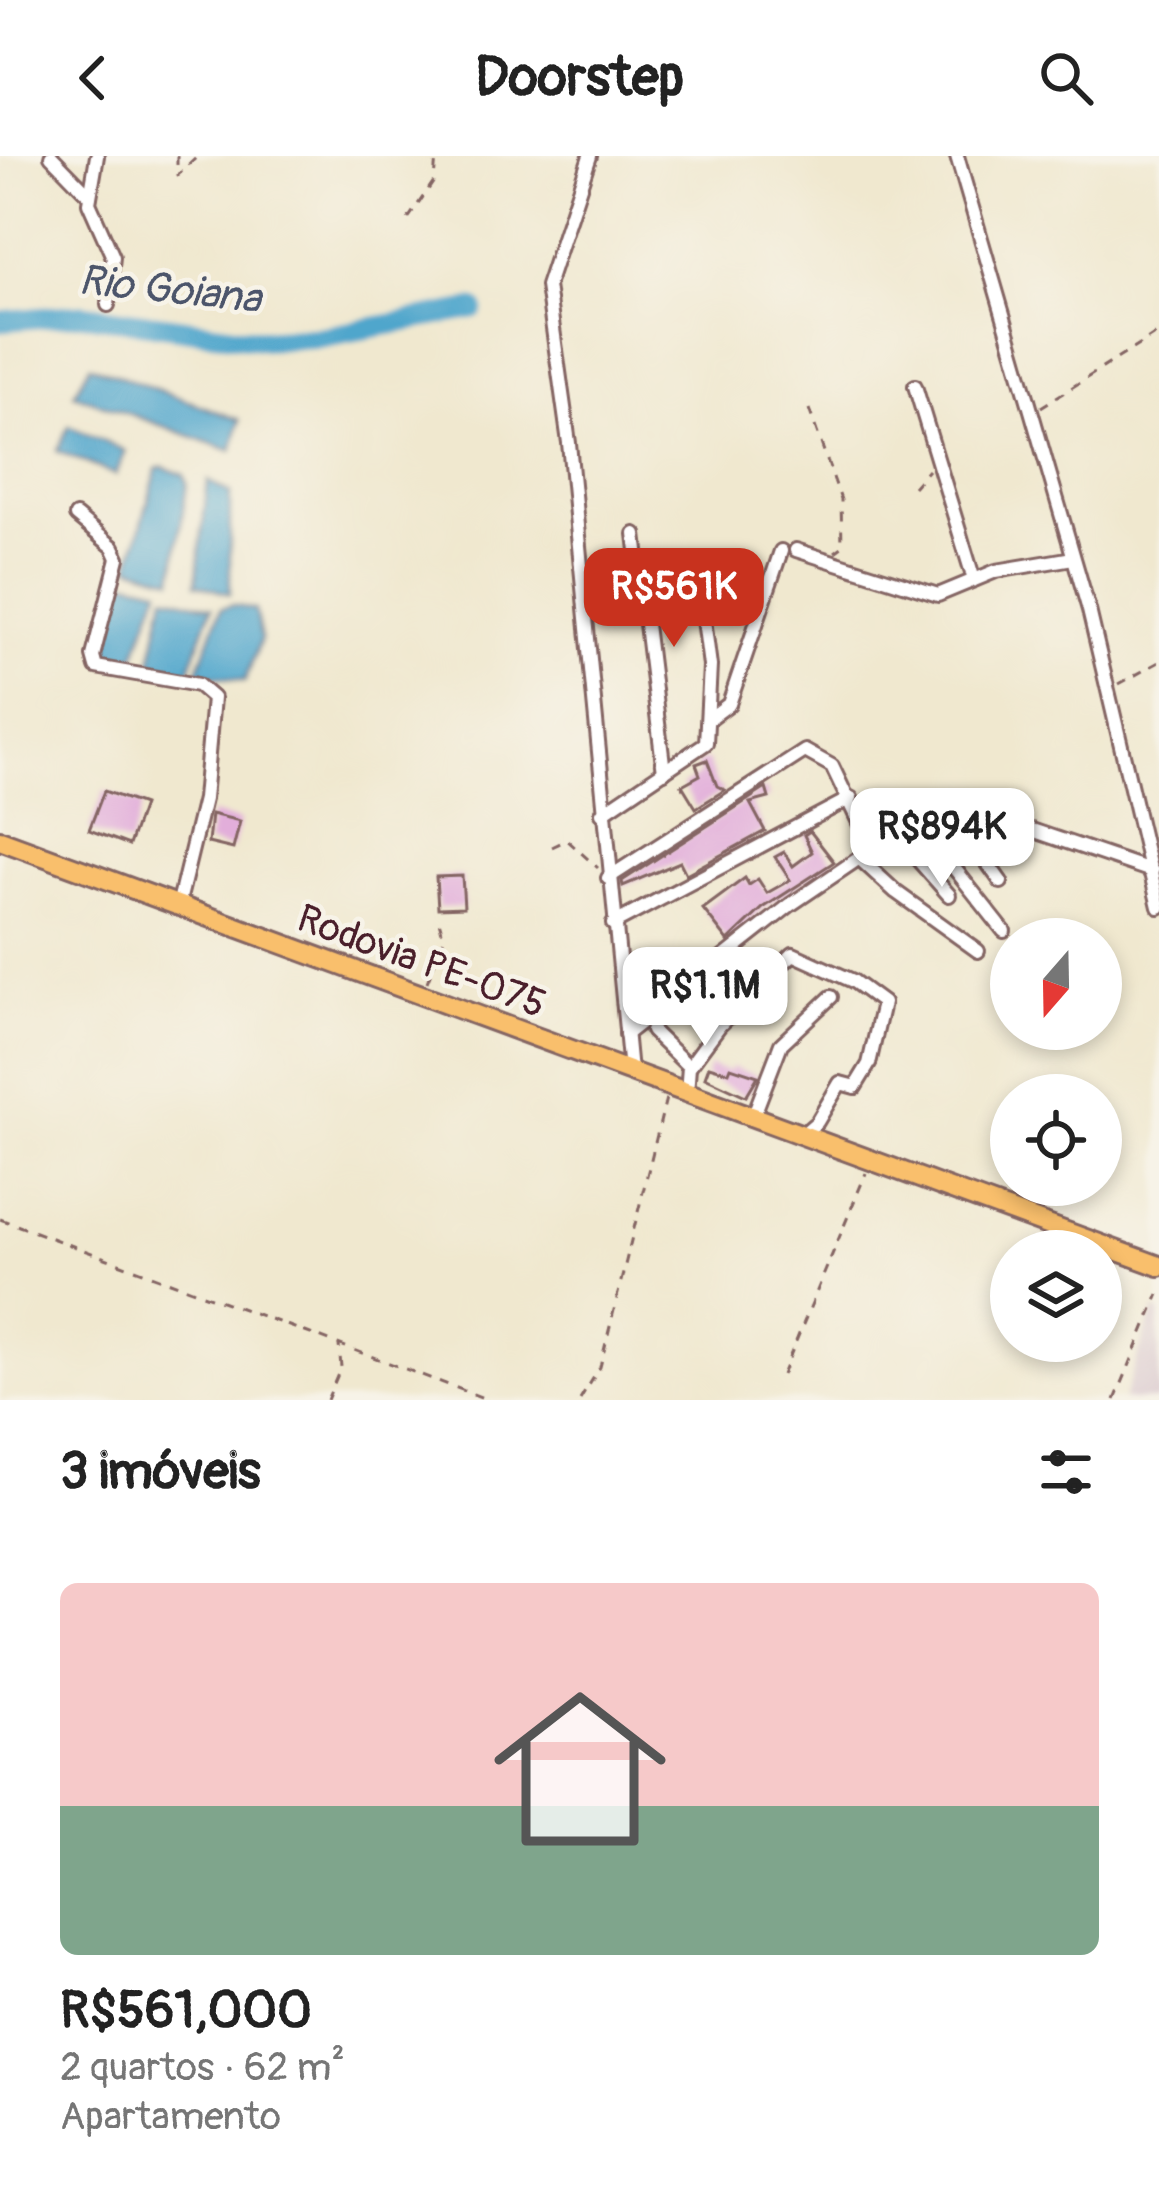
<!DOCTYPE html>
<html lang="pt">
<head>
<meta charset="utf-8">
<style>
  body { margin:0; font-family:Pangolin,sans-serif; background:#f6f6f6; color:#222; height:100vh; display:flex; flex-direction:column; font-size:45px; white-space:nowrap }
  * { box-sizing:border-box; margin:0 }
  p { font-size:39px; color:#767676 }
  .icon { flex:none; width:66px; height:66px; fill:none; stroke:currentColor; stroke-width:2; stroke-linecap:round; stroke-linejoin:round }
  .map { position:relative; height:1244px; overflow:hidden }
  .panel { display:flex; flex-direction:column; background:#fff; flex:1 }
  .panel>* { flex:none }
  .needle { width:78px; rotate:200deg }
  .controls { position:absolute; left:990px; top:762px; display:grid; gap:24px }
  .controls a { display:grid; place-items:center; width:132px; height:132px; border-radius:50%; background:#fff; box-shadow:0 6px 18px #0003; font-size:60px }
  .price { position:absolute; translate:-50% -102px; padding:0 27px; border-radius:24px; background:#fff; color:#222; font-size:39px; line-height:78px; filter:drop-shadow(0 3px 6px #0008) }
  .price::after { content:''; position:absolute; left:50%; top:72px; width:36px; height:27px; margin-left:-18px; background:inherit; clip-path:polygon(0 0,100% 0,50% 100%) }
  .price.active { background:#c8321e; color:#fff }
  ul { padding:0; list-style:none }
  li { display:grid; align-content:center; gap:24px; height:636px; padding:0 60px }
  li span { display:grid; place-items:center; height:372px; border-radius:18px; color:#555 }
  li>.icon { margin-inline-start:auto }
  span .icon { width:216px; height:216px; fill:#fffc; stroke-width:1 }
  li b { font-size:51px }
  h2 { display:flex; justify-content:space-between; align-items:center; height:144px; padding:0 60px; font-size:51px }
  header { display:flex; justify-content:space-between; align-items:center; height:156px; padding:0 60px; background:#fff; font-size:54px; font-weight:700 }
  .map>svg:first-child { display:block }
</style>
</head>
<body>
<header><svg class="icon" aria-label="back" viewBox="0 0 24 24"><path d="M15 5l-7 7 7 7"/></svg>Doorstep<svg class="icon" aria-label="search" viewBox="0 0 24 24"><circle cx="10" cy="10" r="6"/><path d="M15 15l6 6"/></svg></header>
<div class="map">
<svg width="1159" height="1244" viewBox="0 0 1159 1244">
  <rect width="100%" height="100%" fill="#f7f3e8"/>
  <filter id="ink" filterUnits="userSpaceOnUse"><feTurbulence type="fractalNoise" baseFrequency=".00833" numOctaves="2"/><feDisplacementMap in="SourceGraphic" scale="24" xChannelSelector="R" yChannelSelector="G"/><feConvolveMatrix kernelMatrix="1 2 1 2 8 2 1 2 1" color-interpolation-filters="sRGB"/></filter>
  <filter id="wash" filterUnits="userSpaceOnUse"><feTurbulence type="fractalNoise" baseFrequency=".004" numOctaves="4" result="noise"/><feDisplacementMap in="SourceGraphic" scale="48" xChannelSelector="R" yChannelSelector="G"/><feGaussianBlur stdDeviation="2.7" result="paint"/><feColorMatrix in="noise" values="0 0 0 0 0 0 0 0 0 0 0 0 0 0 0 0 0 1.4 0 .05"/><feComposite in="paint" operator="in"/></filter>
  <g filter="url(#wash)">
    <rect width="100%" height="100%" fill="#f0e8cf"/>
    <path fill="#d2bdc8" d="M 1154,1155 L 1159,1156 L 1159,1244 L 1123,1244 Z"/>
    <g fill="#4fa6cc" stroke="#4c627c" stroke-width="3">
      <path d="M 90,209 L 240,264 L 232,295 L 74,238 Z"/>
      <path d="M 69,270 L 125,295 L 116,319 L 57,295 Z"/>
      <path d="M 163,311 L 184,319 L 187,328 L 173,423 L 130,410 L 157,313 Z"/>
      <path d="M 208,325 L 230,337 L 230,438 L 196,428 Z"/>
      <path d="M 123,424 L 160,432 L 131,510 L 104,503 Z"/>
      <path d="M 165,439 L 212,451 L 188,518 L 150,511 Z"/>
      <path d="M 234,449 L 255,454 L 261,483 L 245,525 L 197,517 L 221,452 Z"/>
    </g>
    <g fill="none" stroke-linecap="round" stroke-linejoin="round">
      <path stroke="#4fa6cc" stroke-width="21" d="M 0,165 L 82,158 L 265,184 L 321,181 L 474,153"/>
    </g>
    <g id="blocks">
      <g fill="#e2aeda">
        <path d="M 707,604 L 717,630 L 725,634 L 696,652 L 682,629 L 700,619 L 696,608 Z"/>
        <path d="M 766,632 L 769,642 L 750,647 L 765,675 L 686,718 L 680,706 L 623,730 L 622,725 Z"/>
        <path d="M 104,635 L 143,649 L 129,689 L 89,674 Z"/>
        <path d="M 211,658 L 240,665 L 233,693 L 208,687 Z"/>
        <path d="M 810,675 L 834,706 L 763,752 L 728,785 L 703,753 L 745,722 L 749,729 L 758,723 L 767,737 L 790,724 L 775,701 L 784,696 L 793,710 L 812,696 L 804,679 Z"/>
        <path d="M 462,720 L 464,751 L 438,752 L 436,721 Z"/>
        <path d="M 709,910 L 729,916 L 731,911 L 758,920 L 746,940 L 705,921 Z"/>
      </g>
    </g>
  </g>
  <g filter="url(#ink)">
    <use href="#blocks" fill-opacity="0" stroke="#846564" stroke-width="3"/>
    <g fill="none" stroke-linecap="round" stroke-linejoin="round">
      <g stroke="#846564" stroke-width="18">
        <g id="minor">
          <path d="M 51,0 L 90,40"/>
          <path d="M 97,0 L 89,47 L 113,101 L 108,149"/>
          <path d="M 590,0 L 547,130 L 569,287 L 630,915"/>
          <path d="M 957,0 L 1089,454 L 1159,751"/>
          <path d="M 915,230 L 974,424"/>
          <path d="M 76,360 L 113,391 L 118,402 L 93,500 L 96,511 L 198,529 L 213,542 L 204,643 L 178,750"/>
          <path d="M 635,378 L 664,616"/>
          <path d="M 796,394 L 938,439 L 996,415 L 1073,402"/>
          <path d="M 709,563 L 729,548 L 781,395"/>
          <path d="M 947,650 L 1001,726"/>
          <path d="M 602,657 L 706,587 L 710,510 L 699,425"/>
          <path d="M 916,664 L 1004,775"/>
          <path d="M 896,679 L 949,739"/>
          <path d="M 859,702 L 896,736 L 978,795"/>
          <path d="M 608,722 L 805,595 L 832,610 L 872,694"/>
          <path d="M 613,768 L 851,642"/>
          <path d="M 652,875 L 689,911 L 687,937"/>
          <path d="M 626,878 L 790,749 L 933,652 L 985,658 L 1152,715"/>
          <path d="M 689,911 L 720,869 L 793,798 L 853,825 L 883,847 L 869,908 L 855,931 L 840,927 L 817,966 L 802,979"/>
          <path d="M 753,961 L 781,888 L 831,841"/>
        </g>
      </g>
      <g stroke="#846564" stroke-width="24">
        <path id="primary" d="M 0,684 L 1159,1110"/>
      </g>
      <g stroke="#846564" stroke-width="3" stroke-dasharray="9 9" stroke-linecap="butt">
        <path d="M 177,0 L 177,20 L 198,0"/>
        <path d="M 408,63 L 434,25 L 436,0"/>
        <path d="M 1041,251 L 1159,176"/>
        <path d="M 809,253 L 841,344 L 842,391 L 835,396"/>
        <path d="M 913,331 L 928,314"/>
        <path d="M 1119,528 L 1159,506"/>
        <path d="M 552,691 L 567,684 L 598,712"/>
        <path d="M 427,826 L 444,783 L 438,761"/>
        <path d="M 0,1063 L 489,1244"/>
        <path d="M 782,1219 L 866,1017"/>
        <path d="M 327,1244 L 341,1211 L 339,1189"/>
        <path d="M 580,1244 L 600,1211 L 666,942"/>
        <path d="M 1115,1244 L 1159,1138"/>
      </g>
      <use href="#minor" stroke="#fff" stroke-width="12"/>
      <use href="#primary" stroke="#f9bf6c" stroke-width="18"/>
    </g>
  </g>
  <g text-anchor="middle" stroke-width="9" stroke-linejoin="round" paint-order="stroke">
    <g font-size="39" fill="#4a1f2b" stroke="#f7f3e8">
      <text transform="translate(422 804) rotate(20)" y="14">Rodovia PE-075</text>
    </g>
    <g font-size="42" font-style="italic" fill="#4c556b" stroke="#f7f3e8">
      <text transform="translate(170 132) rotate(6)" y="15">Rio Goiana</text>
    </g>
  </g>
</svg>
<div class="controls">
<a><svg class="needle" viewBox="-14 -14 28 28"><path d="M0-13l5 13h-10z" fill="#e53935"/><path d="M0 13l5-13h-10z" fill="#767676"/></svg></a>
<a><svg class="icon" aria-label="locate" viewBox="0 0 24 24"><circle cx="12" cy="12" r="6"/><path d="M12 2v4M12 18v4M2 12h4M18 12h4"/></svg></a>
<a><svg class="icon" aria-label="layers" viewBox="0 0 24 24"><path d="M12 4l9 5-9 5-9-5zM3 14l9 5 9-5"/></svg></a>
</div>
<b class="price active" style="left:674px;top:494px">R$561K</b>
<b class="price" style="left:942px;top:734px">R$894K</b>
<b class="price" style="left:705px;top:893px">R$1.1M</b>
</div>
<section class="panel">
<h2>3 imóveis<svg class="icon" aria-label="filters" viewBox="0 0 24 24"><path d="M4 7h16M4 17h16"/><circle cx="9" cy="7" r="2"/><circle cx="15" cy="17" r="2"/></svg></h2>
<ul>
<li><span style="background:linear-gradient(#f6c9c9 60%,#7fa58c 0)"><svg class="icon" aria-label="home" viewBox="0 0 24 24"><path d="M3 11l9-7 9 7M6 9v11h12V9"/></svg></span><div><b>R$561,000</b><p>2 quartos · 62 m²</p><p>Apartamento</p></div></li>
</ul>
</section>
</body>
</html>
